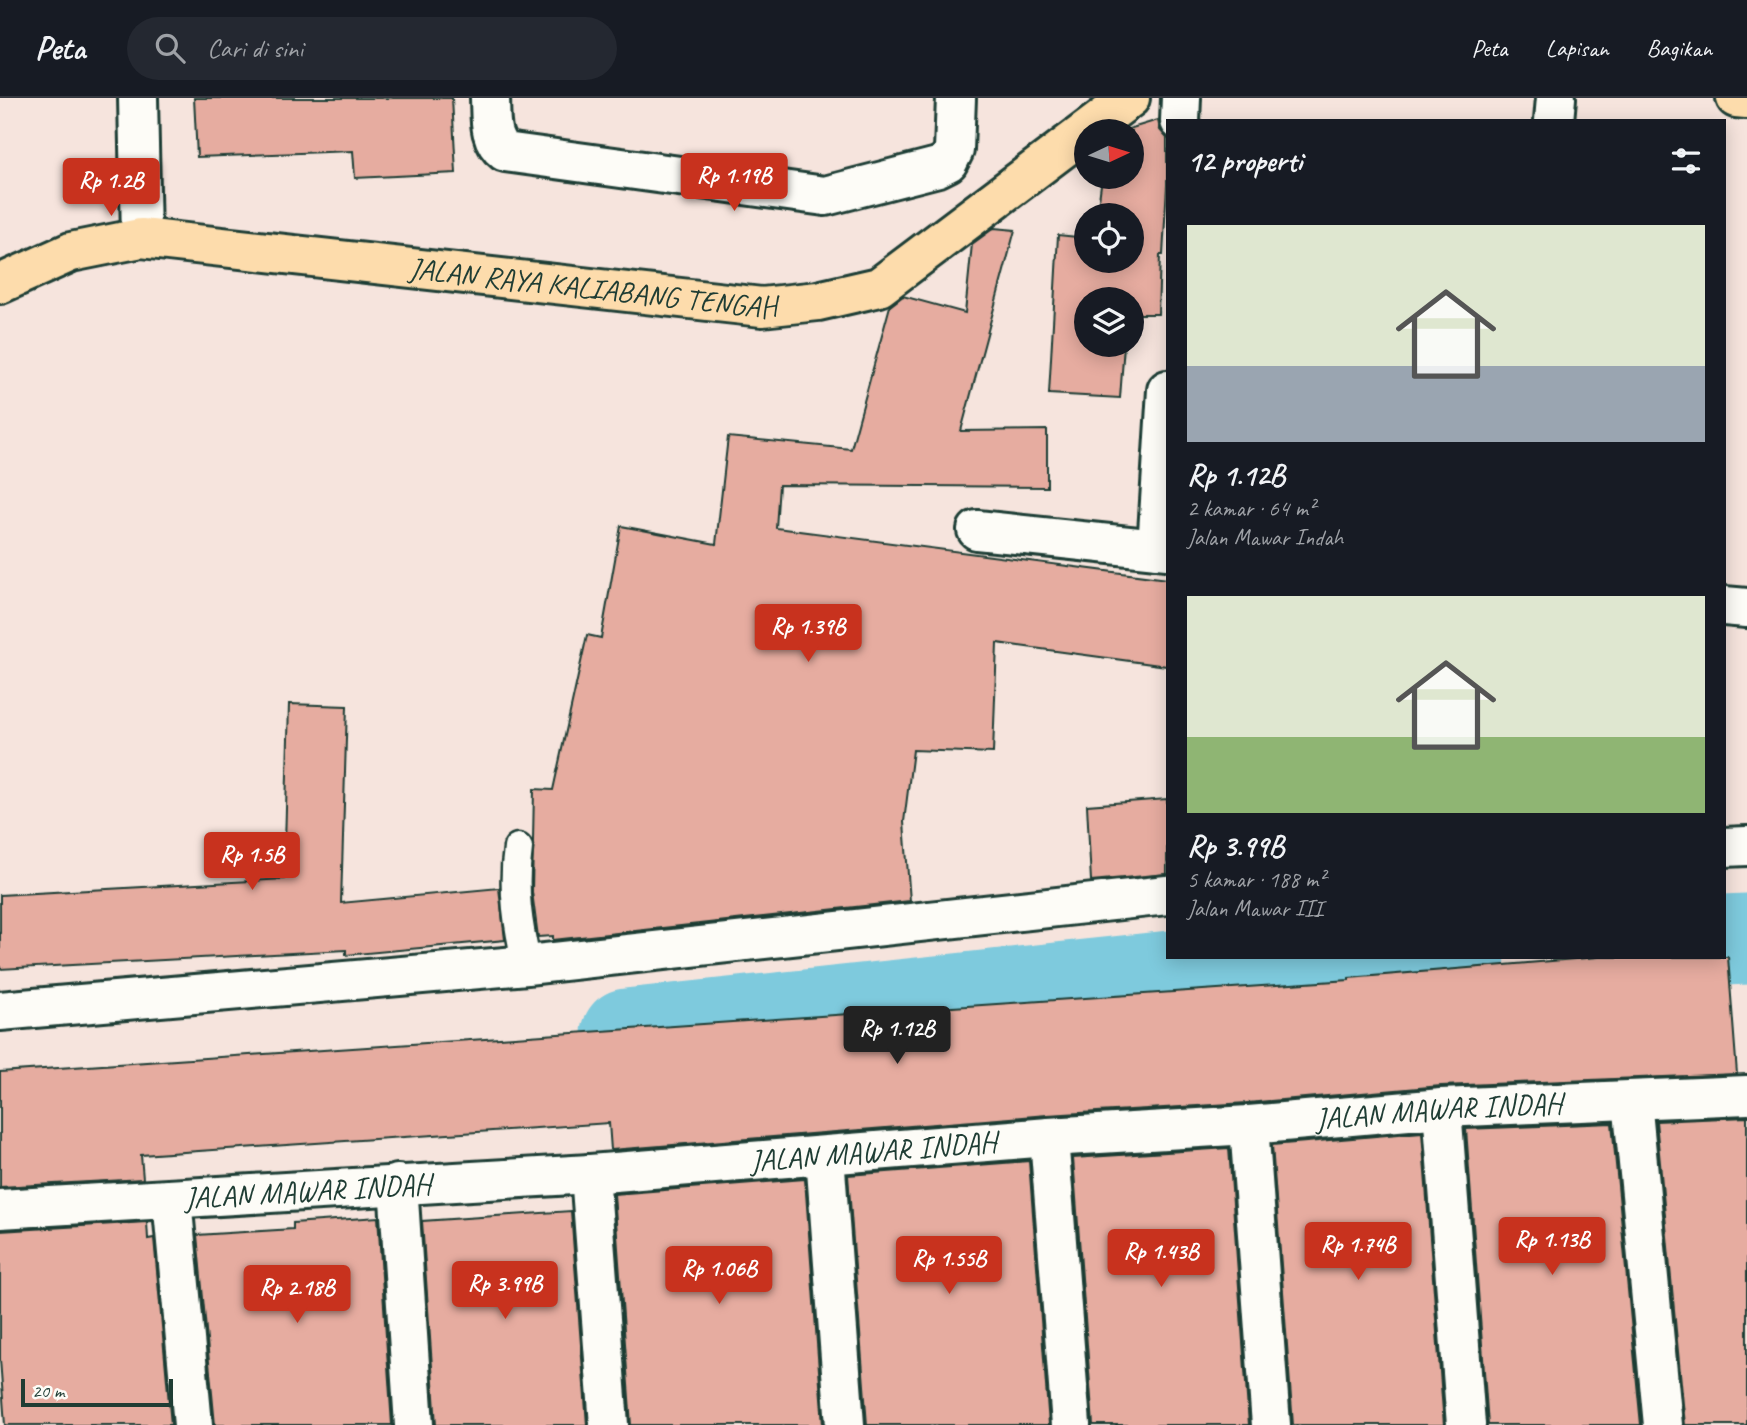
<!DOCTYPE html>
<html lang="id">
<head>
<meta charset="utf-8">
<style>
  body { margin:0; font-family:Caveat,sans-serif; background:#242831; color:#f1f3f6; height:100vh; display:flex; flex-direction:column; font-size:26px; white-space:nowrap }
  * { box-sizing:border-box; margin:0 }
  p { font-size:23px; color:#9ea1a6 }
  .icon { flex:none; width:38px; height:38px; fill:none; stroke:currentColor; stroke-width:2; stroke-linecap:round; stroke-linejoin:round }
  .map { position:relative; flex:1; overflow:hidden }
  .side { position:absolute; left:1166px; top:21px; width:560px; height:840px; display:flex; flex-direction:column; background:#171b24; border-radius:0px; box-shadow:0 4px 18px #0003 }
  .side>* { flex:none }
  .needle { width:46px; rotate:86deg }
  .controls { position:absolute; left:1074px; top:21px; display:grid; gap:14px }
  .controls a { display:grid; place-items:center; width:70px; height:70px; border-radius:50%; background:#171b24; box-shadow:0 4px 18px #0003; font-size:35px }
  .scale { position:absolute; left:21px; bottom:18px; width:152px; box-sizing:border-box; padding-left:7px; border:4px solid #1f3d34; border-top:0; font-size:19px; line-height:24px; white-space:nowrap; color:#1f3d34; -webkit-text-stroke:5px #fdfcf7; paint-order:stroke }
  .price { position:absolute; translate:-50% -60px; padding:0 16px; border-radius:7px; background:#c8321e; color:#fff; font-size:23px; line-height:46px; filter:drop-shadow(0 2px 4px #0008) }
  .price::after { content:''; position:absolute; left:50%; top:42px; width:21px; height:16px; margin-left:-10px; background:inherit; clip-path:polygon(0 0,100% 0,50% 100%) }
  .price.selected { background:#222; color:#fff }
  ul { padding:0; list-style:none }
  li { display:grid; align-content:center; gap:14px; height:371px; padding:0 21px }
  li span { display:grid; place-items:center; height:217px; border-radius:0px; color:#555 }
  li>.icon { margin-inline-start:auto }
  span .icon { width:126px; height:126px; fill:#fffc; stroke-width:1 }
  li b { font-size:30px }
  h2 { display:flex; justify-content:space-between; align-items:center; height:84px; padding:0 21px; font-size:30px }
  header { display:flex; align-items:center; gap:42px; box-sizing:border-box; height:98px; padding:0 35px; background:#171b24; border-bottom:2px solid #363941 }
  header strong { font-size:33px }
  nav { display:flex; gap:38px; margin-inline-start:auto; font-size:24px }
  .search { width:490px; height:63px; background:#242831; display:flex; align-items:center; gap:18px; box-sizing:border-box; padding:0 24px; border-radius:38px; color:#9ea1a6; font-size:26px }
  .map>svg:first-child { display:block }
</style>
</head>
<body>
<header>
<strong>Peta</strong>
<div class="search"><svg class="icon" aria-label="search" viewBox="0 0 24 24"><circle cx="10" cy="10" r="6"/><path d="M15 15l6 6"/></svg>Cari di sini</div>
<nav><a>Peta</a><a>Lapisan</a><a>Bagikan</a></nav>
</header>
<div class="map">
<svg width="1747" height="1327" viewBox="0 0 1747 1327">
  <rect width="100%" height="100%" fill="#f6e4dd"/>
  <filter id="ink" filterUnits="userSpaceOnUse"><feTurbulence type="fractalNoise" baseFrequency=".0143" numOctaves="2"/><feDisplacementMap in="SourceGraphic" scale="14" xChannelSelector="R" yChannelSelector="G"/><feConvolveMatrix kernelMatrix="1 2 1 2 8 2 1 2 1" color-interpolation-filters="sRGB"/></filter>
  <g filter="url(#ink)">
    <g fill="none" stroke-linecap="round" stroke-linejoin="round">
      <g stroke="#7ecadd" stroke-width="91">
        <path d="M 1724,842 L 1747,841"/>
        <path d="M 627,936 L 1171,878 L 1460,859"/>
      </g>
    </g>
    <g fill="#e6aca0" stroke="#1f3d34" stroke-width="2">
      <path d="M 194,0 L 452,0 L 456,75 L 355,80 L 353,53 L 197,59 Z"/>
      <path d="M 1158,22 L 1160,32 L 1167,40 L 1167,87 L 1163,157 L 1160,157 L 1158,216 L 1132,216 L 1132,201 L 1087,201 L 1087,247 L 1124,247 L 1120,300 L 1049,296 L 1058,137 L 1087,140 L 1087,163 L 1132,163 L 1132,117 L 1097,117 L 1102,79 L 1132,79 L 1132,33 L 1122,33 Z"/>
      <path d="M 994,130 L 1015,132 L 961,333 L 1047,332 L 1047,389 L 779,387 L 776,430 L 1167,481 L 1167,568 L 997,545 L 993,655 L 913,652 L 904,724 L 910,803 L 553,842 L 553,838 L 538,839 L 532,794 L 534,691 L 553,692 L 587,537 L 601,540 L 621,428 L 716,446 L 728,339 L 851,351 L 890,208 L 903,198 L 965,215 L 972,146 Z"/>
      <path d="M 289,606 L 347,608 L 341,805 L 499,790 L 505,842 L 346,857 L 346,852 L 0,871 L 0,797 L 284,781 Z"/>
      <path d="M 1167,701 L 1167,776 L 1091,783 L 1087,707 Z"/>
      <path d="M 1599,859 L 1728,859 L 1737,976 L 1441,988 L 1247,1005 L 1047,1017 L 611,1052 L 609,1025 L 141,1057 L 143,1081 L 0,1089 L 0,974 L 1349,882 L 1349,880 Z"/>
      <path d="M 1747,1019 L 1747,1327 L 1685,1327 L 1656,1023 Z"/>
      <path d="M 1612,1025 L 1641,1327 L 1488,1327 L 1466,1031 Z"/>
      <path d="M 1422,1034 L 1444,1327 L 1293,1327 L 1272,1047 Z"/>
      <path d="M 1229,1050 L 1249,1327 L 1093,1327 L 1073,1060 Z"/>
      <path d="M 1029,1063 L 1049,1327 L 867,1327 L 848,1077 Z"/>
      <path d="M 805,1081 L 823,1327 L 631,1327 L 614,1096 Z"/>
      <path d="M 571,1113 L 587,1327 L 436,1327 L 422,1123 Z"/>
      <path d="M 378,1119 L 392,1327 L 215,1327 L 197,1137 L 293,1131 L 293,1125 Z"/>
      <path d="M 147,1124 L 148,1141 L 154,1140 L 171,1327 L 5,1327 L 0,1261 L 0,1133 Z"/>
    </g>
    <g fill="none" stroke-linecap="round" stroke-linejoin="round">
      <g stroke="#1f3d34" stroke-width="33">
        <path id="lane" d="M 518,750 C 512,791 518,828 527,867"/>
      </g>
      <g stroke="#1f3d34" stroke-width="44">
        <g id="street">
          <path d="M 138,0 L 141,140"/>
          <path d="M 490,0 C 491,19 488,41 505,54 L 825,98 L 938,69 L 948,64 L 954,52 L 956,0"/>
          <path d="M 1180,23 L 1181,0"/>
          <path d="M 1554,23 L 1556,0"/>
          <path d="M 977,432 L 1167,452"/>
          <path d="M 1157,451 L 1167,292"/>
          <path d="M 1724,508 L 1747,510"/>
          <path d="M 1724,749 L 1747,748"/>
          <path d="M 0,913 L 527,867 L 1167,797"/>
          <path d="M 1632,1002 L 1663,1327"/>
          <path d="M 1442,1010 L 1466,1327"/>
          <path d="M 1249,1027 L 1271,1327"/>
          <path d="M 1049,1039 L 1071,1327"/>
          <path d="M 825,1058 L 845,1327"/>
          <path d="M 590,1076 L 609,1327"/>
          <path d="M 398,1086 L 414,1327"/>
          <path d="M 172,1101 L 193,1327"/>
          <path id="s1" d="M 0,1111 L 590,1076 L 1049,1039 L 1249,1027 L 1442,1010 L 1747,997"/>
        </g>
      </g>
      <g stroke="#1f3d34" stroke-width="44">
        <g id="primary">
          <path d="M 1736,0 L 1747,1"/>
          <path id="s2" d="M 0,186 L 71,154 L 141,140 L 762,209 L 818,203 L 879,189 L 1130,0"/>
        </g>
      </g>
      <use href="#lane" stroke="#fdfcf7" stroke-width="28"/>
      <use href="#street" stroke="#fdfcf7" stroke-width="38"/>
      <use href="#primary" stroke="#fddcac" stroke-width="38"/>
    </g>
  </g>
  <g text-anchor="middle" stroke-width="5" stroke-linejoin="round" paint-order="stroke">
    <g font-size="30" fill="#1f3d34" stroke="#fdfcf7">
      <text dy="10" stroke="none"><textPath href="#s2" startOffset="604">JALAN RAYA KALIABANG TENGAH</textPath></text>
      <text dy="10" stroke="none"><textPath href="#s1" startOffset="1442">JALAN MAWAR INDAH</textPath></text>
      <text dy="10" stroke="none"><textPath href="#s1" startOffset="875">JALAN MAWAR INDAH</textPath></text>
      <text dy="10" stroke="none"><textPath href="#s1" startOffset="308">JALAN MAWAR INDAH</textPath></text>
    </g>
  </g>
</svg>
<div class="controls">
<a><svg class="needle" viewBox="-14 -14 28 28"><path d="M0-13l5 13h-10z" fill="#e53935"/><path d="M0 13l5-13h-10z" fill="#9ea1a6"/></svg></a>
<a><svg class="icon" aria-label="locate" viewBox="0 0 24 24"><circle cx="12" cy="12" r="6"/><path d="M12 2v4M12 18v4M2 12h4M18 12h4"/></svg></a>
<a><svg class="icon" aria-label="layers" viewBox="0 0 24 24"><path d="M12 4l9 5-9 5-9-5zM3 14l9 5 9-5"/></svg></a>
</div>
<div class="scale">20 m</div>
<b class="price" style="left:734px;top:115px">Rp 1.19B</b>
<b class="price" style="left:111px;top:120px">Rp 1.2B</b>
<b class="price" style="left:808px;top:566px">Rp 1.39B</b>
<b class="price" style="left:252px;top:794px">Rp 1.5B</b>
<b class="price selected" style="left:897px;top:968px">Rp 1.12B</b>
<b class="price" style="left:1552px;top:1179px">Rp 1.13B</b>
<b class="price" style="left:1358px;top:1184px">Rp 1.74B</b>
<b class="price" style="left:1161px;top:1191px">Rp 1.43B</b>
<b class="price" style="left:949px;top:1198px">Rp 1.55B</b>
<b class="price" style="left:719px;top:1208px">Rp 1.06B</b>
<b class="price" style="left:505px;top:1223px">Rp 3.99B</b>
<b class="price" style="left:297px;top:1227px">Rp 2.18B</b>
<section class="side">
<h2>12 properti<svg class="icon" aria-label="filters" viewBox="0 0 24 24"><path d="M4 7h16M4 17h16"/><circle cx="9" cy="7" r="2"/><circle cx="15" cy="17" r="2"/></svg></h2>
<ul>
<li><span style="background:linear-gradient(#dfe7d0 65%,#9aa5b1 0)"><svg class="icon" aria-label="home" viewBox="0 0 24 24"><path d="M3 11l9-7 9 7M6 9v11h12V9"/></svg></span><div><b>Rp 1.12B</b><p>2 kamar · 64 m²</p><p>Jalan Mawar Indah</p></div></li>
<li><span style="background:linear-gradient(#dfe7d0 65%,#8fb573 0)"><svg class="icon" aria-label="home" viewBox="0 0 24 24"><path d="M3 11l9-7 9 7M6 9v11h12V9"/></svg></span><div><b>Rp 3.99B</b><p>5 kamar · 188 m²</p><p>Jalan Mawar III</p></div></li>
</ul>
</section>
</div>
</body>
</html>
